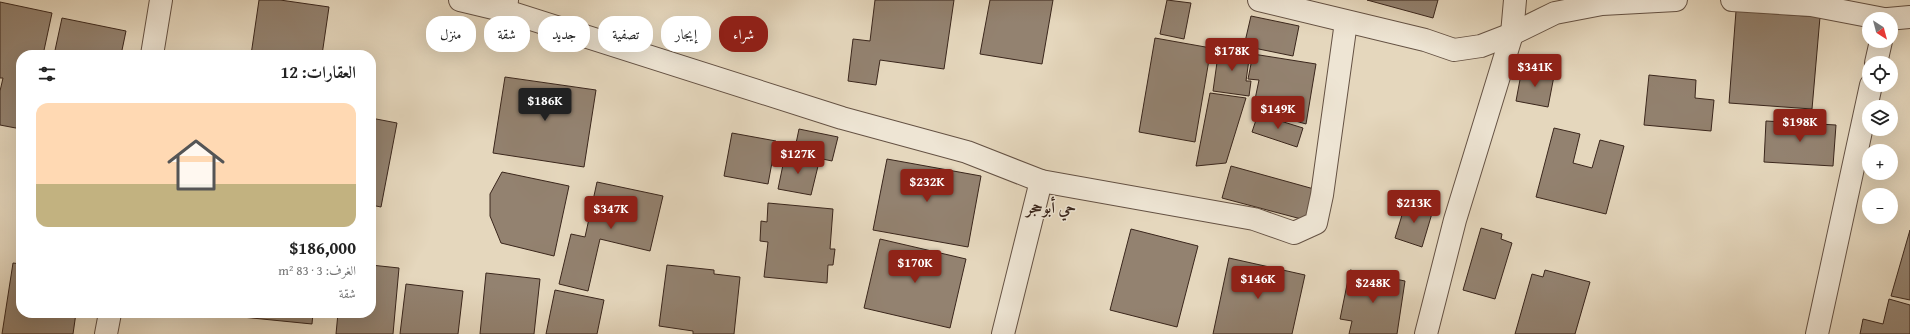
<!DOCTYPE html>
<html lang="ar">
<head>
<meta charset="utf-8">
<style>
  body { margin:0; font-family:"Gentium Book Plus",Amiri,serif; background:#f2f2f2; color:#222; direction:rtl; height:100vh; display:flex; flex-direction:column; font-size:15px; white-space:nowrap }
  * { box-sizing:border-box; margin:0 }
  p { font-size:13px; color:#767676 }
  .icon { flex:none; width:22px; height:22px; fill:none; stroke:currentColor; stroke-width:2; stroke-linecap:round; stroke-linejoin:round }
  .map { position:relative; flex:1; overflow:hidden; direction:ltr }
  .sheet { position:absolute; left:16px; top:50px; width:360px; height:268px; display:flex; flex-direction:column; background:#fff; border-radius:16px; box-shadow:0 4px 16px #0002; direction:rtl }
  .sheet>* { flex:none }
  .hud { position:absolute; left:388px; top:16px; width:380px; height:36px; direction:rtl; display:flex; gap:8px }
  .needle { width:26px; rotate:144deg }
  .tools { position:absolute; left:1862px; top:12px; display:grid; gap:8px }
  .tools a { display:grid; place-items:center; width:36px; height:36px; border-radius:50%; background:#fff; box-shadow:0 4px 16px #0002; font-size:20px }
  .price { position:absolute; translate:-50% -34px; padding:0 9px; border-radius:4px; background:#8f2418; color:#fff; font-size:13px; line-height:26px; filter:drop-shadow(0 1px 2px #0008) }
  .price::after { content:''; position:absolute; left:50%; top:24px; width:12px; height:9px; margin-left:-6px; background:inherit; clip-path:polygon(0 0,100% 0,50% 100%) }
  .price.selected { background:#222; color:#fff }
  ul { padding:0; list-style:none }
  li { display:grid; align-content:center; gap:8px; height:212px; padding:0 20px }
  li+li { border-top:1px solid #e0e0e0 }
  li span { display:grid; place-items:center; height:124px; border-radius:12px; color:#555 }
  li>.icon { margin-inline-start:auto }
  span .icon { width:72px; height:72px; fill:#fffc; stroke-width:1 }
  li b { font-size:17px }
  h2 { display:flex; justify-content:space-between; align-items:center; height:48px; padding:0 20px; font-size:17px }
  .pill { padding:0 14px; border-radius:16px; background:#fff; box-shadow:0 4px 16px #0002; font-size:14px; line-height:36px }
  .pill.selected { background:#8f2418; color:#fff }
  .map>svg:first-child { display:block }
</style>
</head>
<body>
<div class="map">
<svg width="1910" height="334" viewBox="0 0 1910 334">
  <rect width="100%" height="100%" fill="#e5d7bd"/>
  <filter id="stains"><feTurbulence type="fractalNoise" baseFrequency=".005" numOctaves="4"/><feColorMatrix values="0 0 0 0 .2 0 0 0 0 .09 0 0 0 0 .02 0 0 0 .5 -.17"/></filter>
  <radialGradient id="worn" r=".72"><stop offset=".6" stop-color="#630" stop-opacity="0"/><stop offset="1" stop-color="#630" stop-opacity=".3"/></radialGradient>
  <g fill="#938270" stroke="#3a261c">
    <path d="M 259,0 L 280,0 L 329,7 L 322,55 L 251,55 Z"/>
    <path d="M 875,0 L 954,0 L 944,69 L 880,60 L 876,85 L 848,81 L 853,39 L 870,41 Z"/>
    <path d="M 990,0 L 1053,0 L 1042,64 L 980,54 Z"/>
    <path d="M 1167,0 L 1191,3 L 1184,39 L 1160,34 Z"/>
    <path d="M 1367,0 L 1438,0 L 1433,18 Z"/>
    <path d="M 0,2 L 52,13 L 43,55 L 21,55 L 21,129 L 0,125 L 0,91 L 3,78 L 0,78 Z"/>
    <path d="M 1736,11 L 1820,17 L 1812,109 L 1729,103 Z"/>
    <path d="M 1251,16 L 1299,26 L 1293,56 L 1244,46 Z"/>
    <path d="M 62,18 L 126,31 L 121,55 L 54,55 Z"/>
    <path d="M 1155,38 L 1211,48 L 1195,142 L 1139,132 Z"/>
    <path d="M 1219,48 L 1250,52 L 1246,81 L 1251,81 L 1249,96 L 1213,91 Z"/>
    <path d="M 187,51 L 202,55 L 186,55 Z"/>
    <path d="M 1253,54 L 1316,64 L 1306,124 L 1253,109 L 1259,80 L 1248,79 Z"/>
    <path d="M 1522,69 L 1554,76 L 1548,107 L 1516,101 Z"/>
    <path d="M 1649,75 L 1696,80 L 1695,98 L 1714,100 L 1711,131 L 1644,125 Z"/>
    <path d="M 505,77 L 596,90 L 584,167 L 493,153 Z"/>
    <path d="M 1210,93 L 1246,98 L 1226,163 L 1196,166 Z"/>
    <path d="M 1258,114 L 1303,128 L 1297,147 L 1252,132 Z"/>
    <path d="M 371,118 L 397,123 L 381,207 L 371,205 Z"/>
    <path d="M 1766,121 L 1836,125 L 1833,166 L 1764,162 Z"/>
    <path d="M 1554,128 L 1580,134 L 1573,163 L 1592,168 L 1600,140 L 1624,146 L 1606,214 L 1536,197 Z"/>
    <path d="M 799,129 L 838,137 L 832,161 L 794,153 Z"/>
    <path d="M 732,133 L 776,141 L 768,184 L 724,176 Z"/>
    <path d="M 785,155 L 819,162 L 811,195 L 778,189 Z"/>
    <path d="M 887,159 L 981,176 L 968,247 L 873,230 Z"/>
    <path d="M 1231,166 L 1314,189 L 1305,220 L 1222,198 Z"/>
    <path d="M 502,172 L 569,186 L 554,256 L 501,243 L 490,216 L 490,194 Z"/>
    <path d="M 597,182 L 663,196 L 650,251 L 600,239 L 588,291 L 559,284 L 571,234 L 585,237 Z"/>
    <path d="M 1406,202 L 1433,210 L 1422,247 L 1395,238 Z"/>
    <path d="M 768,203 L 833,209 L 830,249 L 835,249 L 833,265 L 828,265 L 827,283 L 764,277 L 768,242 L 760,241 L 761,221 L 767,222 Z"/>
    <path d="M 1481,228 L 1502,234 L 1501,239 L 1512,243 L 1495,299 L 1463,290 Z"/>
    <path d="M 1131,229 L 1198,246 L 1177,327 L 1110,310 Z"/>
    <path d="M 1910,230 L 1910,300 L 1891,296 Z"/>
    <path d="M 880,239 L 966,259 L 950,328 L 864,308 Z"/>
    <path d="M 1229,258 L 1305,275 L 1292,334 L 1213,334 Z"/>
    <path d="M 13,263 L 21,264 L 21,313 L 76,313 L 73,334 L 2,334 Z"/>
    <path d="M 371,265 L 399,268 L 393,334 L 336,334 L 338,313 L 371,313 Z"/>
    <path d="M 667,265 L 714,270 L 714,274 L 740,277 L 734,334 L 693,334 L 693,331 L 659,326 Z"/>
    <path d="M 1350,270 L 1405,281 L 1397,334 L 1349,334 L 1352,321 L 1340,319 Z"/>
    <path d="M 1545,270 L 1590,282 L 1575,334 L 1515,334 L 1532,274 L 1543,277 Z"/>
    <path d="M 486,273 L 540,279 L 534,334 L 480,334 Z"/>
    <path d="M 406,284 L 463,291 L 458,334 L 400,334 Z"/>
    <path d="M 555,290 L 604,300 L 597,334 L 546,334 Z"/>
    <path d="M 1889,299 L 1910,305 L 1910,334 L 1860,334 L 1863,319 L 1883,324 Z"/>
    <path d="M 232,313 L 313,313 L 312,324 L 232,316 Z"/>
  </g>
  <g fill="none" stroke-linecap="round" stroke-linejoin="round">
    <g stroke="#655244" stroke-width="24">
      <g id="minor">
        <path d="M 460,0 L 506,11 L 507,0"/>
        <path d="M 1259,0 L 1425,40 L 1454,50 L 1481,46 L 1512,34 L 1555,13 L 1602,4 L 1676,0"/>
        <path d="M 1732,0 L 1811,5 L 1884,19"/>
        <path d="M 506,11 L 842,118 L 967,152 L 1041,181 L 1254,219 L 1294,233 L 1316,223 L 1322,195 L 1346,22"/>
        <path d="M 1888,19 L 1910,17"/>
        <path d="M 152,55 L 161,0"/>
        <path d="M 1876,63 L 1881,41"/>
        <path d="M 106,334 L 110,313"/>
        <path d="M 1003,334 L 1041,181"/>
        <path d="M 1426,334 L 1455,220 L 1512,34 L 1515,0"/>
        <path d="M 1817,334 L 1871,85"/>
      </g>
    </g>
    <use href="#minor" stroke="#eee5d4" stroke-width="22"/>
  </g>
  <g text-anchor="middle" stroke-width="3" stroke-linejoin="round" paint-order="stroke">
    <g font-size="16" font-weight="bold" fill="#3a261c" stroke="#eee5d4">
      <text x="1051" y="213">حي أبوحجر</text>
    </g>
  </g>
  <rect width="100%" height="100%" filter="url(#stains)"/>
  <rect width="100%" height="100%" fill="url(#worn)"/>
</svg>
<div class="tools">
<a><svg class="needle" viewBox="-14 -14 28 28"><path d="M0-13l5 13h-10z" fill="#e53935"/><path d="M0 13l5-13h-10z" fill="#767676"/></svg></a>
<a><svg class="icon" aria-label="locate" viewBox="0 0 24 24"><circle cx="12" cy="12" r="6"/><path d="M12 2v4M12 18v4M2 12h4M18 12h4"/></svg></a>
<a><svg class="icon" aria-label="layers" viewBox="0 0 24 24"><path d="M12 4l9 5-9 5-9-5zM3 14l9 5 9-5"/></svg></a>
<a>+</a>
<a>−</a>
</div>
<b class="price" style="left:1232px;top:72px">$178K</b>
<b class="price" style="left:1535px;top:88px">$341K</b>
<b class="price selected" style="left:545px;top:122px">$186K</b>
<b class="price" style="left:1278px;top:130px">$149K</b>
<b class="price" style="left:1800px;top:143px">$198K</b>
<b class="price" style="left:798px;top:175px">$127K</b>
<b class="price" style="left:927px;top:203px">$232K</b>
<b class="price" style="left:1414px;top:224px">$213K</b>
<b class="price" style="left:611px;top:230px">$347K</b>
<b class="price" style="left:915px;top:284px">$170K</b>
<b class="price" style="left:1258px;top:300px">$146K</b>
<b class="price" style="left:1373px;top:304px">$248K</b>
<div class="hud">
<a class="pill selected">شراء</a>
<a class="pill">إيجار</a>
<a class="pill">تصفية</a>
<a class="pill">جديد</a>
<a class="pill">شقة</a>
<a class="pill">منزل</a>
</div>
<section class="sheet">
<h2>العقارات: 12<svg class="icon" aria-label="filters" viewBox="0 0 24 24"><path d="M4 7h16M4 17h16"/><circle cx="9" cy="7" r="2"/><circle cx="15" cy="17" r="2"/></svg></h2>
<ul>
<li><span style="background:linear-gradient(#ffd9b3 65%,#c2b280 0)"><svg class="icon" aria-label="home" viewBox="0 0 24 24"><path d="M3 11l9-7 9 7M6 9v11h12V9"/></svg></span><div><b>$186,000</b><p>الغرف: 3 · 83 m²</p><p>شقة</p></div></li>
</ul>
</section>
</div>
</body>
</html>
